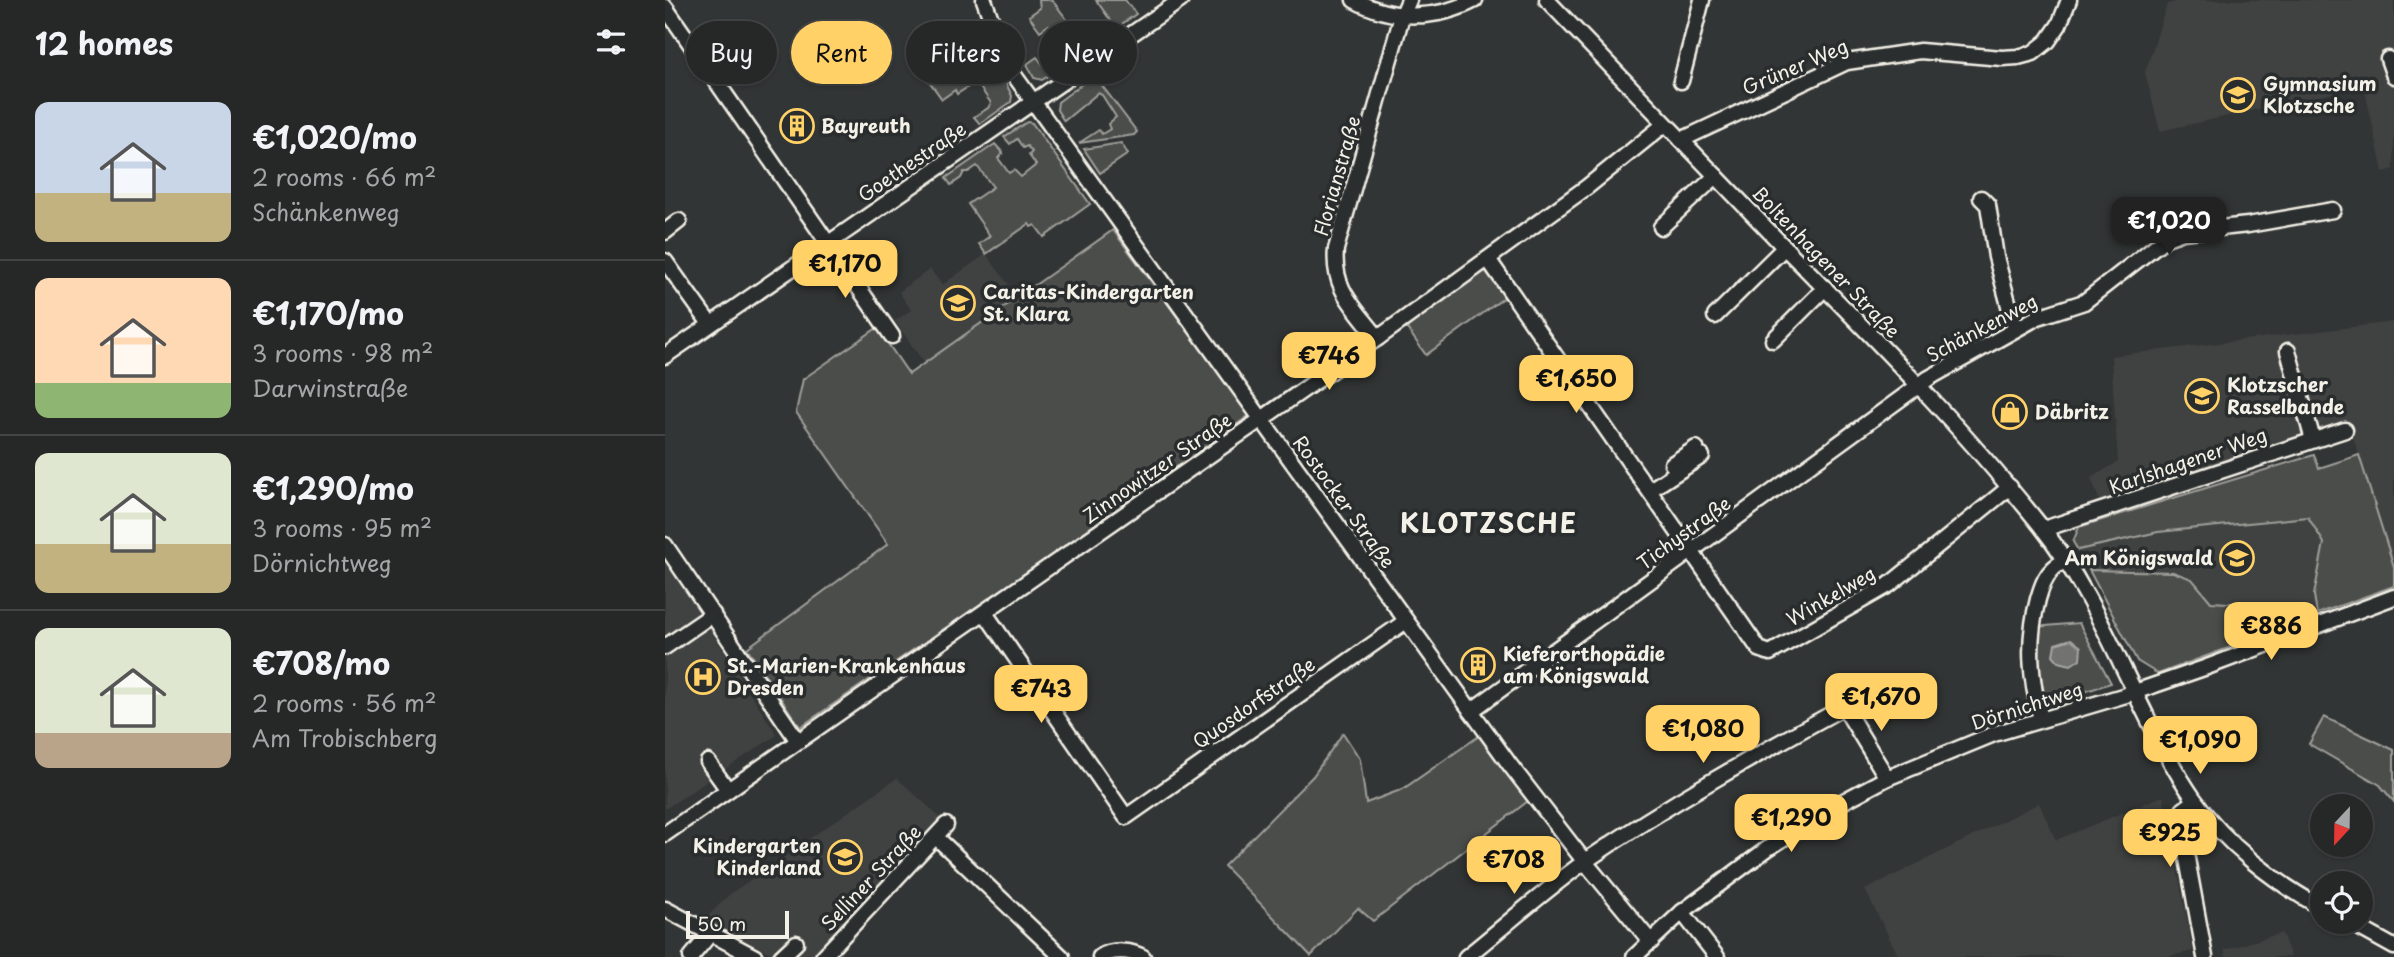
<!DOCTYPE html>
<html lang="en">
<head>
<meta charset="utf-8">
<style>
  body { margin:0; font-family:"Playpen Sans",sans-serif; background:#2e3030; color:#f1f3f6; height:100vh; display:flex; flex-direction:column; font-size:26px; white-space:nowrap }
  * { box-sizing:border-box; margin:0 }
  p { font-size:23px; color:#a4a6a8 }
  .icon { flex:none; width:38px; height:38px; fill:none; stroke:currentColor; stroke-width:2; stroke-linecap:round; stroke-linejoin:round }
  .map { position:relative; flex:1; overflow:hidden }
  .side { display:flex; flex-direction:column; background:#262828; width:665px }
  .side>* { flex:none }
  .top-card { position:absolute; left:21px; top:21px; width:665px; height:63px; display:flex; gap:14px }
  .needle { width:46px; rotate:202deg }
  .controls { position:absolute; left:1645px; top:794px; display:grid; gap:14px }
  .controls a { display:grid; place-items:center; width:63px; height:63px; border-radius:50%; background:#262828; box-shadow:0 2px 5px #0004,0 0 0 2px #424445; font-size:35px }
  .scale { position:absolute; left:21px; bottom:18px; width:103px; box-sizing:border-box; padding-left:7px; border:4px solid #f4f1e8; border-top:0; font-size:19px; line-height:24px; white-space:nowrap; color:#f4f1e8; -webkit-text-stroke:5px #2a2d2e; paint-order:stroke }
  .price { position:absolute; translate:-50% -60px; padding:0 16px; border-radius:14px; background:#ffd166; color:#111; font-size:23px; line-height:46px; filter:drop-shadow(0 2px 4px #0008) }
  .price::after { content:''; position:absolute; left:50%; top:42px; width:21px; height:16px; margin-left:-10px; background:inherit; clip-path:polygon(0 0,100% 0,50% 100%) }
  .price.active { background:#222; color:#fff }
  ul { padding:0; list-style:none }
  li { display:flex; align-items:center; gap:21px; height:175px; padding:0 35px }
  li+li { border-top:2px solid #424445 }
  li span { display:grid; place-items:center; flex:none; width:196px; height:140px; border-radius:14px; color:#555 }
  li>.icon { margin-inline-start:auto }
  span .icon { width:84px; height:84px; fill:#fffc; stroke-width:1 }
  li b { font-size:30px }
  h2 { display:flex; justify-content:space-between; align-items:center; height:84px; padding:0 35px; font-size:30px }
  .pill { padding:0 24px; border-radius:32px; background:#262828; box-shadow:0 2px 5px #0004,0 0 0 2px #424445; font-size:24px; line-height:63px }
  .pill.active { background:#ffd166; color:#111 }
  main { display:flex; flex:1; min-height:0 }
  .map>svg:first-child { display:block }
</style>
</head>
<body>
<main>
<section class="side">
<h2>12 homes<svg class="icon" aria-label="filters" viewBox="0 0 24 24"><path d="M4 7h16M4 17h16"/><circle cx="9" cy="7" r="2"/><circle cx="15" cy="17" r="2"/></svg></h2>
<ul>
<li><span style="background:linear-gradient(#c9d6e8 65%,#c2b280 0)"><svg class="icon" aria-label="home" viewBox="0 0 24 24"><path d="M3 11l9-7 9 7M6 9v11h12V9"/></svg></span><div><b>€1,020/mo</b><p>2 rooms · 66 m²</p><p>Schänkenweg</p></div></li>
<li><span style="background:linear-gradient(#ffd9b3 75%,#8fb573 0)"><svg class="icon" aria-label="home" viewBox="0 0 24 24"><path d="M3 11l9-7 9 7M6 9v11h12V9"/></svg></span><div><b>€1,170/mo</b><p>3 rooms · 98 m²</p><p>Darwinstraße</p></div></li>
<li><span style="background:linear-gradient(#dfe7d0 65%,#c2b280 0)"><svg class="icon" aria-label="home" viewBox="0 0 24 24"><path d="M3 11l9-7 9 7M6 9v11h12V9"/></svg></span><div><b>€1,290/mo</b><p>3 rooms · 95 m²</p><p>Dörnichtweg</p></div></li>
<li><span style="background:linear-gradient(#dfe7d0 75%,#b9a48a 0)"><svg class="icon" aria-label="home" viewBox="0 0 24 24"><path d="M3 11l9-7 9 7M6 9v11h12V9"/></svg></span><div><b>€708/mo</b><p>2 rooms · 56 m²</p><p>Am Trobischberg</p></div></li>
</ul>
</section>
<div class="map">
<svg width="1729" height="957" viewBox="0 0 1729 957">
  <rect width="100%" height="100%" fill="#323535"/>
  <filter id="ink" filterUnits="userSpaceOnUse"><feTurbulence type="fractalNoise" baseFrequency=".0143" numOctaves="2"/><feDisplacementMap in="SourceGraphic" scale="14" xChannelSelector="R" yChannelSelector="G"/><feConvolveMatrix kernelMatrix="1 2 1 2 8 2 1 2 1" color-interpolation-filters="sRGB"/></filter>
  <g filter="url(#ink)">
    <g fill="#404242">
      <path d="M 1518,0 L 1729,0 L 1729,169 L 1718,172 L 1699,86 L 1495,131 L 1480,73 L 1502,4 Z"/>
      <path d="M 321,254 L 353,297 L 259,363 L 230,321 L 246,310 L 234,292 L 265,269 L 277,285 Z"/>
      <path d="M 1729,322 L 1729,586 L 1493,674 L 1472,661 L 1408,542 L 1414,527 L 1649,455 L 1654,468 L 1694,455 L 1683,421 L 1435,502 L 1426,478 L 1453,462 L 1446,356 Z"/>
      <path d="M 0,559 L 112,735 L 0,809 Z"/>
      <path d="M 232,778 L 277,819 L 148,957 L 113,957 L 39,920 L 65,894 Z"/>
      <path d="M 1498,796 L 1528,951 L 1500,957 L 1234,957 L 1200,890 L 1374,803 L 1391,840 Z"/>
      <path d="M 1617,933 L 1626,957 L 1561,957 L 1559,950 Z"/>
    </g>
    <g fill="#4b4d4c" stroke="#a09f9a" stroke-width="2">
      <path d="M 374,0 L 387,0 L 423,47 L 377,80 L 369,78 L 362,64 L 372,57 L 379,66 L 383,64 L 385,66 L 395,59 L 394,57 L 397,54 L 399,58 L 407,52 L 402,45 L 399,47 L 384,25 L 375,31 L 364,16 L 375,8 Z"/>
      <path d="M 431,0 L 460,0 L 471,14 L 451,28 Z"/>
      <path d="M 320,42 L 321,45 L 306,51 L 308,57 L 325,50 L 347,96 L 346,102 L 315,124 L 309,117 L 323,108 L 326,103 L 311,82 L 292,94 L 290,90 L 277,99 L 256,70 Z"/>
      <path d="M 429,75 L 472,132 L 469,135 L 414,143 L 434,130 L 437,134 L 445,129 L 443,124 L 451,117 L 437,95 L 433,93 L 399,121 L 392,110 L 393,102 Z"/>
      <path d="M 362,122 L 367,123 L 425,204 L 379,237 L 370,225 L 366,227 L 364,224 L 321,254 L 314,244 L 325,236 L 303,204 L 328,187 L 312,166 L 303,172 L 299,172 L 296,178 L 286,185 L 281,178 L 330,144 L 338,153 L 333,158 L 344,173 L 349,170 L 356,177 L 371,165 L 364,155 L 367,152 L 362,146 L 358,148 L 352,139 L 345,144 L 339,137 Z"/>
      <path d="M 456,143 L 463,154 L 435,173 L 419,149 Z"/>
      <path d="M 448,230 L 585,415 L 374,564 L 135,727 L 82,648 L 223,544 L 131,412 L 138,379 L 212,328 L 244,374 Z"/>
      <path d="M 819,269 L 840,297 L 761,355 L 741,327 Z"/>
      <path d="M 1649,455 L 1654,468 L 1694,455 L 1729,567 L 1729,586 L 1652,614 L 1649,595 L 1659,543 L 1643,517 L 1493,532 L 1413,550 L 1408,542 L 1414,527 Z"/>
      <path d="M 1424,570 L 1508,572 L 1527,579 L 1546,602 L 1613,606 L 1625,625 L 1493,674 L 1472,661 Z"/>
      <path d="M 1414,623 L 1446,683 L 1375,707 L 1370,627 Z"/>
      <path d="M 1659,717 L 1729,750 L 1729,802 L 1715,785 L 1644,744 Z"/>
      <path d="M 678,733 L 695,759 L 701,803 L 738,789 L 814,736 L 863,801 L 708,921 L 693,908 L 646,956 L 559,866 L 648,776 Z"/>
    </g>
    <path fill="#727370" stroke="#a6a5a0" stroke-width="2" d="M 1406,639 L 1416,647 L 1415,659 L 1406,665 L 1394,662 L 1388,655 L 1390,644 Z"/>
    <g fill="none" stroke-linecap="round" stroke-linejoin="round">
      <g stroke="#f4f1e8" stroke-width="19">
        <g id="minor">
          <path d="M 319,0 L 344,68 L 845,765 L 920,862 L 986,942"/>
          <path d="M 689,0 C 727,21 772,20 810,0"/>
          <path d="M 882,0 C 962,83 1041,166 1121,249 C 1209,338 1297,427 1375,525 C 1441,607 1470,713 1529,799 C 1560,844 1609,882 1657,908"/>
          <path d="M 0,7 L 227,336"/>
          <path d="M 1723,59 L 1729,76"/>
          <path d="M 1016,81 L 1037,0"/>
          <path d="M 1016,140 L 1182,62 L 1255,51 L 1337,58 L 1353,57 L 1368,53 L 1383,41 L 1394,25 L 1404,0"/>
          <path d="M 1316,198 L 1323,205 L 1331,257 L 1350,328"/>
          <path d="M 996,227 L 1051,176"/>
          <path d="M 0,232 L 14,221"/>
          <path d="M 823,259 L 1094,649 L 1105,653 L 1224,585 L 1345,487"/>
          <path d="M 0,261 L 45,324"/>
          <path d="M 1050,316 L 1120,247"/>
          <path d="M 713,338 C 690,307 667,290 671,249 L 737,16 L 744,0"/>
          <path d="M 1108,340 L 1160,288"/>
          <path d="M 1623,351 L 1648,440"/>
          <path d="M 0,356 L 516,0"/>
          <path d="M 1007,464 L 1031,448"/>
          <path d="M 985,490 L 1037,456"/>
          <path d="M 1379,529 L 1680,430"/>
          <path d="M 0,545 L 133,741"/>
          <path d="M 320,613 L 461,817 L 741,621"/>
          <path d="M 0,647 L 48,614"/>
          <path d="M 806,711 L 1264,378 L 1373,317 L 1419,302 L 1501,238 L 1518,232 L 1583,225 L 1668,210"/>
          <path d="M 1376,719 C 1365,678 1362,641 1373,599 C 1376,589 1379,578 1387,570 C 1390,566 1396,563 1400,560"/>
          <path d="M 43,762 L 63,790"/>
          <path d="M 1530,801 L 1518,810 L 1516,826 L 1540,957"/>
          <path d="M 0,834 L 713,338 L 922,187 L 1000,124"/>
          <path d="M 271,837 L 397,957"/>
          <path d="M 0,909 L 90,957"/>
          <path d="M 1017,912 L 1052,957"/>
          <path d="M 1684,922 L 1729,947"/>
          <path d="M 26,957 L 45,934"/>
          <path d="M 116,957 L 131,943"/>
          <path d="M 158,957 L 281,825"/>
          <path d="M 435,957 C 447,949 465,950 478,957"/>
          <path d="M 801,957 C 841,925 880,890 922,860 C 1005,803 1091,755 1179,707 L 1222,778"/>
          <path d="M 969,957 L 1017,912 L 1102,849 L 1162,810 L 1222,778 L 1329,734 L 1461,695 L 1542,667 L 1729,597"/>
        </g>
      </g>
      <use href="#minor" stroke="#2a2d2e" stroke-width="14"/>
    </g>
  </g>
  <defs>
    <g id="school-ring" transform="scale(1.75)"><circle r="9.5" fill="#2a2d2e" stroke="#ffd166" stroke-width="1.5"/><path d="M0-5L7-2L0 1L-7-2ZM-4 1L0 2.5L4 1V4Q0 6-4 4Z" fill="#ffd166"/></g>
    <g id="building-ring" transform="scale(1.75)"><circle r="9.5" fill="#2a2d2e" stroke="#ffd166" stroke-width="1.5"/><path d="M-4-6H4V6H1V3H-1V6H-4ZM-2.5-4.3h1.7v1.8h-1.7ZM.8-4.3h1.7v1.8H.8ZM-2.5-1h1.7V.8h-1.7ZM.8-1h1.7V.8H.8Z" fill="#ffd166"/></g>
    <g id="shop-ring" transform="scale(1.75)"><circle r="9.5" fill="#2a2d2e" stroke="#ffd166" stroke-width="1.5"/><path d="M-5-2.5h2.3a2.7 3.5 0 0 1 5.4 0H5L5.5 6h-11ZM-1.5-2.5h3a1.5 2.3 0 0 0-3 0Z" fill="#ffd166"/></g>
    <g id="hospital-ring" transform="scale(1.75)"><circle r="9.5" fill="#2a2d2e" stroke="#ffd166" stroke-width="1.5"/><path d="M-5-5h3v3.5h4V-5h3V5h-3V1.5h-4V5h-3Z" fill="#ffd166"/></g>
  </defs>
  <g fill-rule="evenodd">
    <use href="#school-ring" x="1573" y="95"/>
    <use href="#building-ring" x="132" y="126"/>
    <use href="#school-ring" x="293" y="303"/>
    <use href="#school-ring" x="1537" y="396"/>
    <use href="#shop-ring" x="1345" y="412"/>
    <use href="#school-ring" x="1572" y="558"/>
    <use href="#building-ring" x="813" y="665"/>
    <use href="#hospital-ring" x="38" y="677"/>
    <use href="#school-ring" x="180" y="857"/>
  </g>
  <g text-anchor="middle" stroke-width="7" stroke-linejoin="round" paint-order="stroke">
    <g font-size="19" fill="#f4f1e8" stroke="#2a2d2e">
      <text transform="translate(1130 67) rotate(-23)" y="7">Grüner Weg</text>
      <text transform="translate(247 162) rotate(-34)" y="7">Goethestraße</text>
      <text transform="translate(672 176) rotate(-74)" y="7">Florianstraße</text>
      <text transform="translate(1161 262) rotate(46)" y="7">Boltenhagener Straße</text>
      <text transform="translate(1317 328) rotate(-28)" y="7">Schänkenweg</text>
      <text transform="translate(1523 461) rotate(-19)" y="7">Karlshagener Weg</text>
      <text transform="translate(492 468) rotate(-35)" y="7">Zinnowitzer Straße</text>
      <text transform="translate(679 502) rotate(54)" y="7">Rostocker Straße</text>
      <text transform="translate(1019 533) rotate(-36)" y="7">Tichystraße</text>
      <text transform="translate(1166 596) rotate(-30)" y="7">Winkelweg</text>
      <text transform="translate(589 703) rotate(-35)" y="7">Quosdorfstraße</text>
      <text transform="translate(1362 706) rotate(-18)" y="7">Dörnichtweg</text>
      <text transform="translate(206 878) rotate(-47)" y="7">Selliner Straße</text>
    </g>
    <g font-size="19" font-weight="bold" fill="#f4f1e8" stroke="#2a2d2e" text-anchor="start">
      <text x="1598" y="91">Gymnasium<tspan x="1598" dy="22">Klotzsche</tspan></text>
      <text x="156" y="133">Bayreuth</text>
      <text x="318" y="299">Caritas-Kindergarten<tspan x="318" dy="22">St. Klara</tspan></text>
      <text x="1562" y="392">Klotzscher<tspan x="1562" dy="22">Rasselbande</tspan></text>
      <text x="1370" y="419">Däbritz</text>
      <text x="1548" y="565" text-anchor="end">Am Königswald</text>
      <text x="838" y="661">Kieferorthopädie<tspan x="838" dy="22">am Königswald</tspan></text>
      <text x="62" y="673">St.-Marien-Krankenhaus<tspan x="62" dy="22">Dresden</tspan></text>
      <text x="156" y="853" text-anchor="end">Kindergarten<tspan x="156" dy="22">Kinderland</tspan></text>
    </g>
    <g font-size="26" font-weight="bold" letter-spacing="2" fill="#f4f1e8" stroke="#2a2d2e">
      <text x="824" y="533">KLOTZSCHE</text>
    </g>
  </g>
</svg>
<div class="controls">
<a><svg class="needle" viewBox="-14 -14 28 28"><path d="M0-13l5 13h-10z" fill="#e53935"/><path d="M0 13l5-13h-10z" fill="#a4a6a8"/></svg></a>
<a><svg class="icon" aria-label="locate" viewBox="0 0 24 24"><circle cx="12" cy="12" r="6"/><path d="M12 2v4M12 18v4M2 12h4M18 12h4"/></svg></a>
</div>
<div class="scale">50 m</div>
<b class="price active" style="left:1504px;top:257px">€1,020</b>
<b class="price" style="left:180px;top:300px">€1,170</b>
<b class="price" style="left:664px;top:392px">€746</b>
<b class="price" style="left:911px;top:415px">€1,650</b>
<b class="price" style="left:1606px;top:662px">€886</b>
<b class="price" style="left:376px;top:725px">€743</b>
<b class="price" style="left:1216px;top:733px">€1,670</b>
<b class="price" style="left:1038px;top:765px">€1,080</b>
<b class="price" style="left:1535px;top:776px">€1,090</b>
<b class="price" style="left:1126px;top:854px">€1,290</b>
<b class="price" style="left:1505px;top:869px">€925</b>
<b class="price" style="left:849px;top:896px">€708</b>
<div class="top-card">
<a class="pill">Buy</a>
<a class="pill active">Rent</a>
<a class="pill">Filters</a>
<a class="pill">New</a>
</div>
</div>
</main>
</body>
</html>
